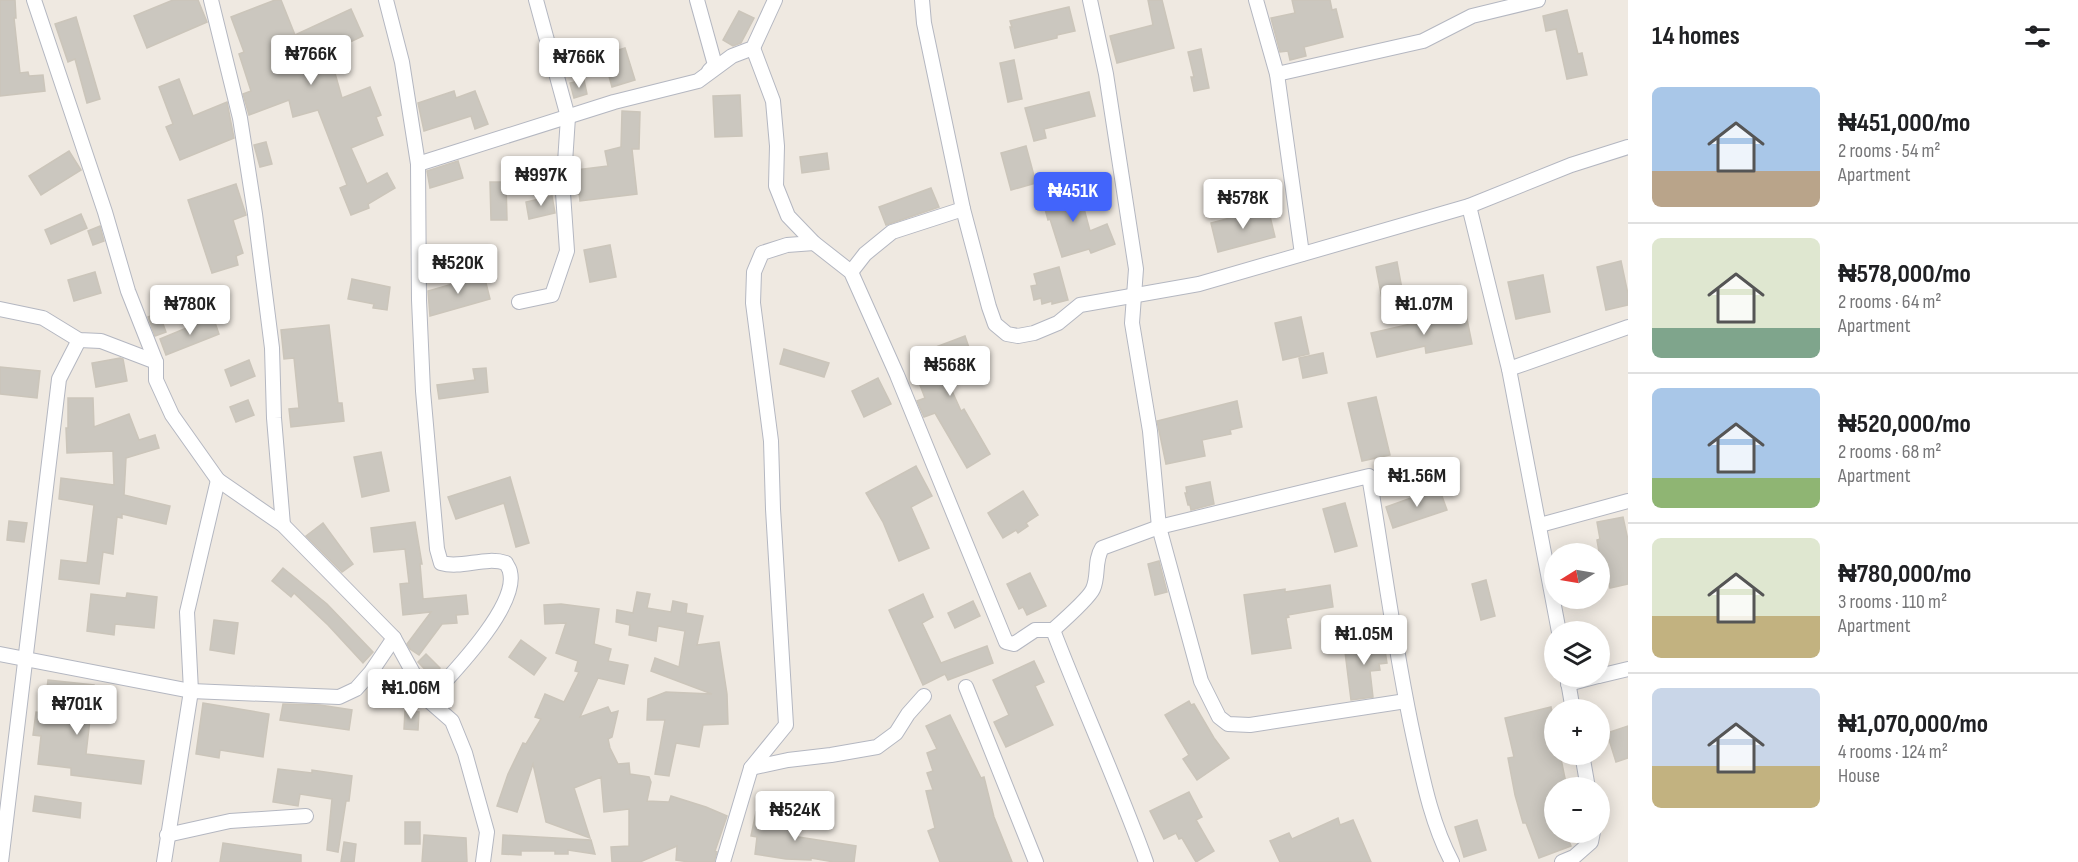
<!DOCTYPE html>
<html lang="en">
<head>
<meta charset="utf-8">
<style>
  body { margin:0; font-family:"Sofia Sans Condensed",sans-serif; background:#f6f6f6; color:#202124; height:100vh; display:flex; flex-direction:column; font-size:22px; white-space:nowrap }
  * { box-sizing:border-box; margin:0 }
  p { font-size:20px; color:#757577 }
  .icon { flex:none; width:33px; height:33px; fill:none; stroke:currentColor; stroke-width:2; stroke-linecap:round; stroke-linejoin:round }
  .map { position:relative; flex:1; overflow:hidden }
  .side { display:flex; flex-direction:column; background:#fff; width:450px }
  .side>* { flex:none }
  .needle { width:39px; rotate:259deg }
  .tools { position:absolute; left:1544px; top:543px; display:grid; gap:12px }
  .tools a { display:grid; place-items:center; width:66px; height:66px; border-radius:50%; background:#fff; box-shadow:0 3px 15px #0003; font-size:30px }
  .price { position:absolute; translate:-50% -51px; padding:0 14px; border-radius:6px; background:#fff; color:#222; font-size:20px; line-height:39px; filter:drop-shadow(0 2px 3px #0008) }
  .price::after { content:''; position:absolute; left:50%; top:36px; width:18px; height:14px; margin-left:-9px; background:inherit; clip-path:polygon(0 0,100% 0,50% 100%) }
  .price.on { background:#4264fb; color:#fff }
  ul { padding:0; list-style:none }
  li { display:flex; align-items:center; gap:18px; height:150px; padding:0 24px }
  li+li { border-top:2px solid #e0e0e0 }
  li span { display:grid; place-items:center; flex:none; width:168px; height:120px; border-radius:9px; color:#555 }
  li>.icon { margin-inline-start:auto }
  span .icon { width:72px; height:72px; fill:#fffc; stroke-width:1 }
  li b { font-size:26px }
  h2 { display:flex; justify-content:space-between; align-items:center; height:72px; padding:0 24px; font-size:26px }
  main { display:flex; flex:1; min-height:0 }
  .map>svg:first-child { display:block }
</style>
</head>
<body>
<main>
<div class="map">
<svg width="1628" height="862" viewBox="0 0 1628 862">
  <rect width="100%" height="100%" fill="#efe9e1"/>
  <g fill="#cbc7bf" stroke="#cbc5ba" stroke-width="1.5">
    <path d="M 0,0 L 15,0 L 16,18 L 14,18 L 20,73 L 28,72 L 29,76 L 43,75 L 45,91 L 0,96 Z"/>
    <path d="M 173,0 L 198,0 L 207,22 L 147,48 L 134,16 Z"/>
    <path d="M 275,0 L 281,0 L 295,35 L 351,9 L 363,36 L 329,52 L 342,98 L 370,87 L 381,115 L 376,117 L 383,135 L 351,148 L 367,184 L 387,173 L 395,188 L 368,204 L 369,208 L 351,215 L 340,188 L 347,185 L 318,110 L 293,117 L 289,100 L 249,115 L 243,94 L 251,91 L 239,54 L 244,52 L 231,17 Z"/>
    <path d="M 1148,0 L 1162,0 L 1174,48 L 1117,63 L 1110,36 L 1153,25 Z"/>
    <path d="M 1292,0 L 1330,0 L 1332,10 L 1336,9 L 1343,37 L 1304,47 L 1306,56 L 1290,60 L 1288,51 L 1280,52 L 1271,18 L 1295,13 Z"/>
    <path d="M 1069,7 L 1075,31 L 1057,35 L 1057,38 L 1015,48 L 1010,27 L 1012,27 L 1010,21 Z"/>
    <path d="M 1567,10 L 1578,54 L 1582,53 L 1587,75 L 1567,79 L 1556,29 L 1546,31 L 1543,16 Z"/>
    <path d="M 739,11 L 754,18 L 741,43 L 733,46 L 723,40 Z"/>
    <path d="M 76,17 L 100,99 L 87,103 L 75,59 L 68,62 L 55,24 Z"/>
    <path d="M 625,48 L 635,80 L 612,87 L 603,55 Z"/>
    <path d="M 1201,49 L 1209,88 L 1194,91 L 1191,77 L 1194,77 L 1188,52 Z"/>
    <path d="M 1014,60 L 1022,99 L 1008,102 L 1000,63 Z"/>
    <path d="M 179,79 L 193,116 L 227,102 L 234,138 L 180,160 L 166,127 L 173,124 L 159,87 Z"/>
    <path d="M 584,80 L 587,94 L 574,98 L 570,83 Z"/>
    <path d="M 454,91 L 456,98 L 475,91 L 488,124 L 475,129 L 471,116 L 424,131 L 418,103 Z"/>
    <path d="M 1089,92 L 1095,116 L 1044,129 L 1046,138 L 1034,141 L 1025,108 Z"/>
    <path d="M 740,95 L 742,136 L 715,137 L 713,96 Z"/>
    <path d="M 622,111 L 640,112 L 639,149 L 632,149 L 637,194 L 580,201 L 576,170 L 608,166 L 605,151 L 621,147 Z"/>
    <path d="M 266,142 L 272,164 L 260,167 L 254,145 Z"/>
    <path d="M 1026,146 L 1036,183 L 1011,190 L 1001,153 Z"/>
    <path d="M 69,151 L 81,170 L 41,195 L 29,176 Z"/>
    <path d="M 827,153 L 829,169 L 802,173 L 800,157 Z"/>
    <path d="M 458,161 L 463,178 L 430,188 L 427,171 Z"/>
    <path d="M 490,182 L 506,182 L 507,220 L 491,220 Z"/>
    <path d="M 236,184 L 246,215 L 233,220 L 243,253 L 236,256 L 238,265 L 212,273 L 188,200 Z"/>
    <path d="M 1064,184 L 1065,187 L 1073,185 L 1078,203 L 1082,201 L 1090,231 L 1107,224 L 1115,244 L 1091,253 L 1089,249 L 1062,257 L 1050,219 L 1048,220 L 1040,191 Z"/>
    <path d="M 931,188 L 939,207 L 886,225 L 879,207 Z"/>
    <path d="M 552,196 L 555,213 L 529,219 L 526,202 Z"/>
    <path d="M 1268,208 L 1275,237 L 1218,252 L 1211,223 Z"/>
    <path d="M 81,214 L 87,228 L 51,244 L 45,230 Z"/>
    <path d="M 100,226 L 104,241 L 93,245 L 88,231 Z"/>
    <path d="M 610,245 L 616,277 L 590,282 L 584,250 Z"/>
    <path d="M 1621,261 L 1628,294 L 1628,305 L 1606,310 L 1597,267 Z"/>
    <path d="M 1397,262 L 1404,300 L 1383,304 L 1376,267 Z"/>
    <path d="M 1059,267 L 1068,300 L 1052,304 L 1052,301 L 1042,304 L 1041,298 L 1034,300 L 1031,286 L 1037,285 L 1034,274 Z"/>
    <path d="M 95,272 L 101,293 L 74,301 L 68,280 Z"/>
    <path d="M 484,275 L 490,299 L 430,316 L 428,291 Z"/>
    <path d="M 1543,275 L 1550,312 L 1516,319 L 1508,282 Z"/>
    <path d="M 352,279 L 390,287 L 387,310 L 373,308 L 374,304 L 348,299 Z"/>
    <path d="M 159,313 L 166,332 L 155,336 L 148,317 Z"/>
    <path d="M 1466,314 L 1472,344 L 1426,353 L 1425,346 L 1377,357 L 1371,333 L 1411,324 L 1411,325 Z"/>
    <path d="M 213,317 L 219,334 L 166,355 L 160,339 Z"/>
    <path d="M 1301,317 L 1309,354 L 1283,360 L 1275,323 Z"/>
    <path d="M 329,325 L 338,403 L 342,403 L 344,421 L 291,427 L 289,409 L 299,408 L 294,358 L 284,359 L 281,330 Z"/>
    <path d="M 965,336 L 977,371 L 948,382 L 961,411 L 964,409 L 990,454 L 967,468 L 935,413 L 924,417 L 917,401 L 925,398 L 911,362 L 938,352 L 936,347 Z"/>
    <path d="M 784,349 L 829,363 L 824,377 L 780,364 Z"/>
    <path d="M 1323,353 L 1327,373 L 1303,378 L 1299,358 Z"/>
    <path d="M 120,358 L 123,359 L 127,381 L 96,387 L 92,363 Z"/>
    <path d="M 249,360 L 255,376 L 231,386 L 225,370 Z"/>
    <path d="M 0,367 L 40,371 L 37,398 L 0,394 Z"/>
    <path d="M 486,368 L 488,392 L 439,399 L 437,385 L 475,380 L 473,369 Z"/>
    <path d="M 878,378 L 891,404 L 864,417 L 852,391 Z"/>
    <path d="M 1376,397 L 1390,455 L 1362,461 L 1348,403 Z"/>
    <path d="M 68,398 L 93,398 L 94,427 L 129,414 L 139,440 L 155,435 L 159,448 L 126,458 L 124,495 L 170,506 L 166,524 L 122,514 L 122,518 L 117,517 L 113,554 L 103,552 L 99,584 L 59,579 L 61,560 L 87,563 L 94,505 L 59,499 L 61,478 L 114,485 L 113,451 L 67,453 L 66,428 L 68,428 Z"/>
    <path d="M 248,400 L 254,415 L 236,422 L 230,407 Z"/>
    <path d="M 1237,401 L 1242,427 L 1230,430 L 1231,434 L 1202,440 L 1205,456 L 1166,464 L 1157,421 Z"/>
    <path d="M 381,452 L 389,491 L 362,497 L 354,457 Z"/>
    <path d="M 916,466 L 932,496 L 911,507 L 929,548 L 899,561 L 883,522 L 866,493 Z"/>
    <path d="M 510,477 L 529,543 L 516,547 L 504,503 L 456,519 L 448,497 Z"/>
    <path d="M 1210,482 L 1214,504 L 1191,510 L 1190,505 L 1188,505 L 1185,493 L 1187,493 L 1186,487 Z"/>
    <path d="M 1439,488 L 1447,510 L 1393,528 L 1386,507 Z"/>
    <path d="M 1023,491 L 1038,515 L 1026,523 L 1028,526 L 1018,533 L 1016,530 L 1003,538 L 988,513 Z"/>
    <path d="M 1345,503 L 1357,546 L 1335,552 L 1323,509 Z"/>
    <path d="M 1623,517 L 1628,540 L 1628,584 L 1610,588 L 1607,574 L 1603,575 L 1597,540 L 1600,539 L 1597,522 Z"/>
    <path d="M 9,521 L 27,523 L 24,542 L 7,540 Z"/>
    <path d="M 415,522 L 422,564 L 420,564 L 423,599 L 466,595 L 468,614 L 456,615 L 457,623 L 442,624 L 419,655 L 410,649 L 407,644 L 431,612 L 403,615 L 400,584 L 409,583 L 405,549 L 374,552 L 371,528 Z"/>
    <path d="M 323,523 L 353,564 L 342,572 L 306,536 Z"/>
    <path d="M 1159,561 L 1167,592 L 1155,595 L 1148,564 Z"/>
    <path d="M 283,568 L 327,604 L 373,652 L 363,663 L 328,625 L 294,593 L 291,597 L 272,581 Z"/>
    <path d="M 1030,573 L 1046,606 L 1027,615 L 1023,607 L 1019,609 L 1007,584 Z"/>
    <path d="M 1486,580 L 1495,616 L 1481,620 L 1472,584 Z"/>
    <path d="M 1330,585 L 1333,607 L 1288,615 L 1289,617 L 1286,618 L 1291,648 L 1252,654 L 1244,595 L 1285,589 L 1285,592 Z"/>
    <path d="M 637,592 L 650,594 L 647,608 L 671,612 L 673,601 L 687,604 L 686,613 L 703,616 L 697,645 L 719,642 L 727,694 L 728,724 L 703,725 L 699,747 L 676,743 L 669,776 L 655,774 L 665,720 L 647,720 L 648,699 L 666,692 L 712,694 L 651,671 L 655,658 L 679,667 L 685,631 L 658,626 L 656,641 L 629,635 L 630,625 L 616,622 L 617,610 L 633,613 Z"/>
    <path d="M 127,593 L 157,597 L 154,628 L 115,624 L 114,635 L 87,631 L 91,594 L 126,598 Z"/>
    <path d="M 923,594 L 933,617 L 922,623 L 941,663 L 987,646 L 993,663 L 948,680 L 945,674 L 923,685 L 889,610 Z"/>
    <path d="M 973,601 L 980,616 L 955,628 L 948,613 Z"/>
    <path d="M 561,604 L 599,609 L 594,644 L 611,649 L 608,661 L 628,665 L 624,684 L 598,678 L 580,717 L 608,707 L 611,713 L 618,711 L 612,737 L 608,739 L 610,748 L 618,764 L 629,763 L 630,774 L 649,777 L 651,782 L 647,801 L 669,802 L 671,796 L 706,807 L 727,816 L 715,851 L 717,852 L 714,862 L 689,862 L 676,860 L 677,846 L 640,862 L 612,862 L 611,847 L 629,846 L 629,809 L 604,812 L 601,777 L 574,788 L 590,838 L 546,822 L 533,764 L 517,812 L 497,806 L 508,774 L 523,743 L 526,744 L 541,719 L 535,717 L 545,694 L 564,702 L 579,672 L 575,671 L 578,661 L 556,653 L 566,623 L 545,624 L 544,605 Z"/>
    <path d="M 214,620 L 238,623 L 234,654 L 210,650 Z"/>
    <path d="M 1383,638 L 1387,663 L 1379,664 L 1380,670 L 1370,671 L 1373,697 L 1351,700 L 1344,644 Z"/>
    <path d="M 521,640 L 546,658 L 534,675 L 509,657 Z"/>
    <path d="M 426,654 L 440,668 L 432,677 L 418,662 Z"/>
    <path d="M 1034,661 L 1044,682 L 1035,686 L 1053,725 L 1006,747 L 994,722 L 1009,715 L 993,680 Z"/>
    <path d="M 48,680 L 94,685 L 86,754 L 144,761 L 141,784 L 71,775 L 71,768 L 38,764 L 41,736 L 33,735 L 36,712 L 44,713 Z"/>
    <path d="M 1189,701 L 1191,705 L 1194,704 L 1214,738 L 1229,758 L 1197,780 L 1183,759 L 1189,755 L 1165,715 Z"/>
    <path d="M 203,703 L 269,714 L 263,757 L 220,750 L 219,758 L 196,754 Z"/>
    <path d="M 283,704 L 320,705 L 352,710 L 349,730 L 280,720 Z"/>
    <path d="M 1551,707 L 1554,721 L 1554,754 L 1560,754 L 1567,788 L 1554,788 L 1554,832 L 1566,832 L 1571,846 L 1539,858 L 1526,823 L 1523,823 L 1515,795 L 1508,758 L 1514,757 L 1505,718 Z"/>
    <path d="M 405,711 L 419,712 L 418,730 L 404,729 Z"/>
    <path d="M 950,715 L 981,778 L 984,777 L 994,817 L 1012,862 L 940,862 L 928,831 L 935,828 L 926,791 L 933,790 L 927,773 L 933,771 L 927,753 L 937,749 L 926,726 Z"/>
    <path d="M 1628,726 L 1628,758 L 1616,762 L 1607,733 Z"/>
    <path d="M 278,769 L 312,773 L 312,770 L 352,776 L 349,801 L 346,801 L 338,852 L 327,850 L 332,799 L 300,794 L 298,806 L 273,802 Z"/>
    <path d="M 1189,792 L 1202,817 L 1196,820 L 1214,851 L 1196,862 L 1182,838 L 1179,839 L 1176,833 L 1164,839 L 1150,811 Z"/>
    <path d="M 35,796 L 81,803 L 80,818 L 33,811 Z"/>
    <path d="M 756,812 L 795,820 L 792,836 L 856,846 L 854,862 L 834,862 L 811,858 L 811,860 L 786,859 L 755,854 L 757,837 L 751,836 Z"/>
    <path d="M 1338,818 L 1340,825 L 1353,820 L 1371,862 L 1280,862 L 1270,841 L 1289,833 L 1292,839 Z"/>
    <path d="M 1477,820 L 1486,850 L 1464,857 L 1455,827 Z"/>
    <rect x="405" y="822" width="15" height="22"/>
    <path d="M 424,835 L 466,838 L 467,862 L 422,862 Z"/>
    <path d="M 503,835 L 591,840 L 595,854 L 568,850 L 568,854 L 555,854 L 555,851 L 521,851 L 521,855 L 502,854 Z"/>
    <path d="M 344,842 L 356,844 L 354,862 L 341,862 Z"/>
    <path d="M 223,843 L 301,855 L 301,862 L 220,862 Z"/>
  </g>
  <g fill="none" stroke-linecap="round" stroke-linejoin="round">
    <g stroke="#b4b7c1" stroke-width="16">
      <g id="street">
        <path d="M 34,0 L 105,212 L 128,291 L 156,362 L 156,380 L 172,415 L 218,480 L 283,525 L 394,638 L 428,700 L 452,721 L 465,753 L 487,832 L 483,862"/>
        <path d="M 211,0 L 240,118 L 255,214 L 272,348 L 274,418 L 283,525"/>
        <path d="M 386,0 L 402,62 L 418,164 L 419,300 L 423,391 L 437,549 L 441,563 C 462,569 485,556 506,563 C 507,566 510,569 510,572 C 519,606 450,676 428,700"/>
        <path d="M 697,0 L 715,65 L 709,71"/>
        <path d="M 922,0 L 924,23 L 963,209 L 989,307 L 995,324 L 1007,334 L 1018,336 L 1034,333 L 1058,323 L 1080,305 L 1199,284 L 1469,206 L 1571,165 L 1628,147"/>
        <path d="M 1090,0 L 1106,74 L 1136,269 L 1132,323 L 1150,431 L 1159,527 L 1201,681 L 1219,717 L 1228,724 L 1250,725 L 1406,701"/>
        <path d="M 1256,0 L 1277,74 L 1302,254"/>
        <path d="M 753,48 L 773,101 L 777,146 L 776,186 L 788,216 L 814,243 L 851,272 L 897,375 L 1006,642 L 1014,644 L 1035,630 L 1053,630 C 1062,622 1089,598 1093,589 C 1099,576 1094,561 1102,548 L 1159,527 L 1369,476 C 1384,564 1395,652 1414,739 C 1423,780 1432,825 1452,862"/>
        <path d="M 1277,74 L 1423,41 L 1472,16 L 1538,0"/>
        <path d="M 418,164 L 614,102 L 698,81 L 732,56 L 753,48 L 775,0"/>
        <path d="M 1469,206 L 1509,369 L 1559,632"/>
        <path d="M 851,272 L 865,254 L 892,232 L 963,209"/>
        <path d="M 519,302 L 552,295 L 567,251 L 563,193 L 568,117 L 536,0"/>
        <path d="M 0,309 L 43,318 L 79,340 L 101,341 L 156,362"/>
        <path d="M 1509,369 L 1628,327"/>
        <path d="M 1540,525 L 1628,501"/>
        <path d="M 1053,630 C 1083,708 1118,784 1146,862"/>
        <path d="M 0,654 L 191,691 L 339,697 L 356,689 L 371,672 L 394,638"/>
        <path d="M 1567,676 L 1573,710"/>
        <path d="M 1599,676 L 1628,669"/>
        <path d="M 1568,684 L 1598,676"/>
        <path d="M 966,687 L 1036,862"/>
        <path d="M 1582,754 L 1588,788"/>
        <path d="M 751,768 L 788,760 L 831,755 L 877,747 L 896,733 L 908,714 L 924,696"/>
        <path d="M 167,835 L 230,821 L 306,816"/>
        <path d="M 1,862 L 59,379 L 79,340"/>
        <path d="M 164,862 L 191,691 L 187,612 L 218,480"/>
        <path d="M 723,862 L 751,768 L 786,725 L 773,509 L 771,441 L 753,303 L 754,272 L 762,253 L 787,245 L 814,243"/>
        <path d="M 1562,862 L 1574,857 L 1591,842 L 1593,832"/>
      </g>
    </g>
    <use href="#street" stroke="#fff" stroke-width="14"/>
  </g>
</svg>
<div class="tools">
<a><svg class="needle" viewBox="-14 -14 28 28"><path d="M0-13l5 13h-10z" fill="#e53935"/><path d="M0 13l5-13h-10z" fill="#757577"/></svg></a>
<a><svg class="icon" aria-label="layers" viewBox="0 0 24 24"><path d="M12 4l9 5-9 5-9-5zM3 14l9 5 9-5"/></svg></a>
<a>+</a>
<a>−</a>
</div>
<b class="price" style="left:311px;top:86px">₦766K</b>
<b class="price" style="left:579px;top:89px">₦766K</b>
<b class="price" style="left:541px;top:207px">₦997K</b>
<b class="price on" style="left:1073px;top:223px">₦451K</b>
<b class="price" style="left:1243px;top:230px">₦578K</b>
<b class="price" style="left:458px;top:295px">₦520K</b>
<b class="price" style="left:190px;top:336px">₦780K</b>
<b class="price" style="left:1424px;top:336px">₦1.07M</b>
<b class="price" style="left:950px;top:397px">₦568K</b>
<b class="price" style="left:1417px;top:508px">₦1.56M</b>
<b class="price" style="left:1364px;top:666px">₦1.05M</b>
<b class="price" style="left:411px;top:720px">₦1.06M</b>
<b class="price" style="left:77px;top:736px">₦701K</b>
<b class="price" style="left:795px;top:842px">₦524K</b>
</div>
<section class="side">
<h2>14 homes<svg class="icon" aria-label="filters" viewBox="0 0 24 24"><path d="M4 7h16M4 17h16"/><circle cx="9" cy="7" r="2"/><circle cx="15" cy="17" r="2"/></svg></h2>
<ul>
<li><span style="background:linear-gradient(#a9c7e8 70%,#b9a48a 0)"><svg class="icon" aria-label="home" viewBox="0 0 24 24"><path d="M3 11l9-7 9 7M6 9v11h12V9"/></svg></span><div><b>₦451,000/mo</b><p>2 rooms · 54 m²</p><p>Apartment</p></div></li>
<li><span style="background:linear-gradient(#dfe7d0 75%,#7fa58c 0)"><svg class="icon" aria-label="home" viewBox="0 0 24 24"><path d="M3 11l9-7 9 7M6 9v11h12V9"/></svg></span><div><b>₦578,000/mo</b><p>2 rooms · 64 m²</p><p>Apartment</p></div></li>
<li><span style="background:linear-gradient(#a9c7e8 75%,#8fb573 0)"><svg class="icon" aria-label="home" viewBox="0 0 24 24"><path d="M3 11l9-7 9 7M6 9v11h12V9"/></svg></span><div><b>₦520,000/mo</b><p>2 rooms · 68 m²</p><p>Apartment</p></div></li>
<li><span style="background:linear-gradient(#dfe7d0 65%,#c2b280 0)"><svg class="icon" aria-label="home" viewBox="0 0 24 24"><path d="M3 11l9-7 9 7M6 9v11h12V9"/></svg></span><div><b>₦780,000/mo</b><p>3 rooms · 110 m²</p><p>Apartment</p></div></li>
<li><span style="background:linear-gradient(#c9d6e8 65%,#c2b280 0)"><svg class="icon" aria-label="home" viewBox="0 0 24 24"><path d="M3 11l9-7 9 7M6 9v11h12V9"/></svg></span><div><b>₦1,070,000/mo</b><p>4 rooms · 124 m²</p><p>House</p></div></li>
</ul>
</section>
</main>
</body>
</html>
